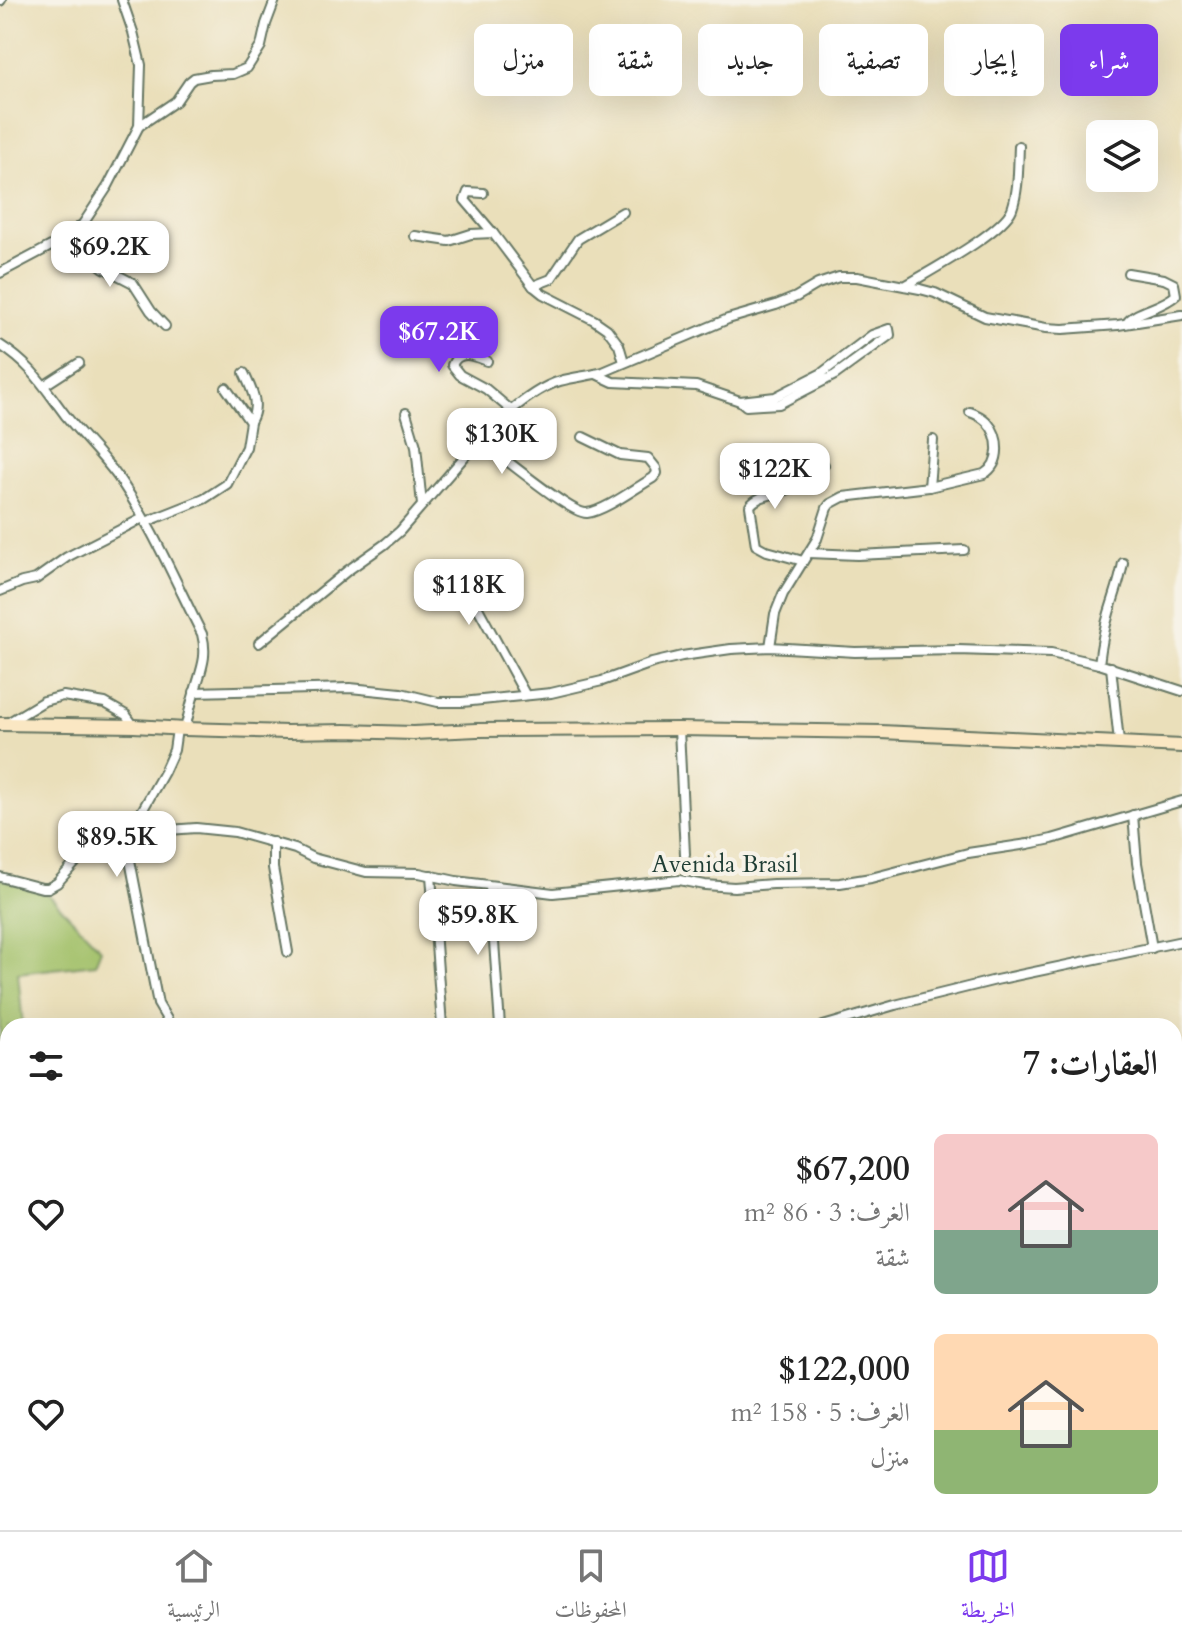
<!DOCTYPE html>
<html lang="ar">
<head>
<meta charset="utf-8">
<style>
  body { margin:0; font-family:Cardo,Amiri,serif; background:#f2f2f2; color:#222; direction:rtl; height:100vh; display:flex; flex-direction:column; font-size:30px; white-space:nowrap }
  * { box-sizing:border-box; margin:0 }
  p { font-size:26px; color:#767676 }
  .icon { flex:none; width:44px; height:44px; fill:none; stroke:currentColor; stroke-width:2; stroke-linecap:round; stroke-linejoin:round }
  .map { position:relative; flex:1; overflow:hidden; direction:ltr }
  .drawer { position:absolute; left:0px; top:1018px; width:1182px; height:512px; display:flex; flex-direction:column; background:#fff; border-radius:24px 24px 0 0; box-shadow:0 8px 32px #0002; direction:rtl }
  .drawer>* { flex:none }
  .hud { position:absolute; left:24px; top:24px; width:1134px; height:72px; direction:rtl; display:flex; gap:16px }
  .fabs { position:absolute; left:1086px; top:120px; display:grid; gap:16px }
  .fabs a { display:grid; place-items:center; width:72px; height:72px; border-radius:12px; background:#fff; box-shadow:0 8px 32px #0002; font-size:40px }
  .price { position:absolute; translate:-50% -68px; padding:0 18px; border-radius:16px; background:#fff; color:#222; font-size:26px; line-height:52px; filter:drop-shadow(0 2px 4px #0008) }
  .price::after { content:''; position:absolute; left:50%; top:48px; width:24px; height:18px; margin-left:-12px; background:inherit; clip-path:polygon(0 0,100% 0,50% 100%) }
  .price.on { background:#7c3aed; color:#fff }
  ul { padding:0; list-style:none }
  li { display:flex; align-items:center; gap:24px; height:200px; padding:0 24px }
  li span { display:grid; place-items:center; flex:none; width:224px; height:160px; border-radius:12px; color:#555 }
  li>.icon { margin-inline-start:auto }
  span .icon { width:96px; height:96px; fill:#fffc; stroke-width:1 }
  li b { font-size:34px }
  h2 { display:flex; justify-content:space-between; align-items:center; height:96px; padding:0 24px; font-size:34px }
  .tag { padding:0 28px; border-radius:12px; background:#fff; box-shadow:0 8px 32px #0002; font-size:28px; line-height:72px }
  .tag.on { background:#7c3aed; color:#fff }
  .dock { display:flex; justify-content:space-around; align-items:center; height:112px; border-top:2px solid #e0e0e0; background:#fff; font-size:22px; color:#767676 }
  .dock a { display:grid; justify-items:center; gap:4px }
  .dock .on { color:#7c3aed }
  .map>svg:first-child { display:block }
</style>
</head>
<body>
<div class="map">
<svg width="1182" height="1530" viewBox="0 0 1182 1530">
  <rect width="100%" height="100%" fill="#f7f3e8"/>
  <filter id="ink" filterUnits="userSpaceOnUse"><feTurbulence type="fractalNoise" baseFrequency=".0125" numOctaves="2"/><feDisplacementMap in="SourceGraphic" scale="16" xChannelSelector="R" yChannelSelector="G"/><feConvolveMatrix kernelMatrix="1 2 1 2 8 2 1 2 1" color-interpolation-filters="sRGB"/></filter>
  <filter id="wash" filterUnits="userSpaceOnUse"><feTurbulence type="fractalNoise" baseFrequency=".006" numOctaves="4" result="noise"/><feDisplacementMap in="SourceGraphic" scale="32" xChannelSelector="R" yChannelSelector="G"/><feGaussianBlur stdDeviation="1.8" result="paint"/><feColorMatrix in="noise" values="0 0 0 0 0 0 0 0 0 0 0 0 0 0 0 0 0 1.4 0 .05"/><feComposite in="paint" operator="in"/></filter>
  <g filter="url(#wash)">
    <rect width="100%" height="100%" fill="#eadfba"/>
    <path fill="#a1c068" stroke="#607e4e" stroke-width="2" d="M 0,878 L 49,895 L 101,949 L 95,964 L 18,973 L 23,1026 L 8,1026 L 8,1048 L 0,1048 Z"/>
  </g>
  <g filter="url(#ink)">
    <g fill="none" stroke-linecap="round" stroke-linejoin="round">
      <g stroke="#667663" stroke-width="12">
        <g id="minor">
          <path d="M 0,1 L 1,0"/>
          <path d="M 139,126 L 176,101 L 189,82 L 194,78 L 211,75 L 233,74 L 247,68 L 261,46 L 266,24 L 275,0"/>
          <path d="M 483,193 L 468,192 L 465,200 L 493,233"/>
          <path d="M 415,236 L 449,241 L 471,234 L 493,233 L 533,286 L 543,294 L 594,320 L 607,329 L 619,345 L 624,362"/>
          <path d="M 66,238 L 104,268 L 133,283 L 151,311 L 165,326"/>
          <path d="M 0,273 L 66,238 L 83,224 L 108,186 L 139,126 L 141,65 L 133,32 L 122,0"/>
          <path d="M 533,286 L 551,279 L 578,239 L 623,212"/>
          <path d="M 905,286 C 928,272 1003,232 1012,209 C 1019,189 1018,167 1019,146"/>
          <path d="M 1127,323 C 1136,310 1161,309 1176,295 L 1174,284 L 1164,279 L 1128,273"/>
          <path d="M 0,345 C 33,366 43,386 66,416 C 83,437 102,455 118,477 C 152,526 175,581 202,634 C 208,657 201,669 195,691 C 191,703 188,717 185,729"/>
          <path d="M 487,361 C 474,356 459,349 452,365 L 460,375 L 486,389 L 512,411"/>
          <path d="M 244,373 C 251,389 261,404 250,422"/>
          <path d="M 596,374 L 613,382 L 696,386 L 740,401 L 746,406 L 779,404 L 835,375 L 890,335 L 889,329 L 872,335 L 822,373 L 775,397 L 740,401"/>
          <path d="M 45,385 L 79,363"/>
          <path d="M 406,413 L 416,446 L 422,505"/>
          <path d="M 479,440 C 499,420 532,389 560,381 C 574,377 589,376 603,372 L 728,319 L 776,305 L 796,297 L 818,284 L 839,277 L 857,277 L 920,289 L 935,293 L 985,317 L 1046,328 L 1063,329 L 1118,325 L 1182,315"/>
          <path d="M 929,487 L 984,474 C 1002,463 1000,436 987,422 C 982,417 976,414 970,412"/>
          <path d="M 146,522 L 204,499 L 227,484 L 246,447 L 250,422 L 226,388"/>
          <path d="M 809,553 L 857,555 L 964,550"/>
          <path d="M 803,561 L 767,551 L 756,545 L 750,506 C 758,494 778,495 791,488 C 803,482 814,473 824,465"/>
          <path d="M 478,566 L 473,569 L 466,586 L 525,694"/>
          <path d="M 0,591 L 22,582 L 36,579 L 67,557 L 143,518"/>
          <path d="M 259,643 L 347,571 L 385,544 L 400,531 L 479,440 C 498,452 571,515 587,513 C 605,511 637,487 653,478 L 657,473 L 656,468 L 648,458 L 620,455 L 583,437"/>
          <path d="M 770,647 L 775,614 L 783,594 L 817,539 L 827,508 L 830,504 L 843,497 L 929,487 L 933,440"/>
          <path d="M 1099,664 C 1101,647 1104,630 1109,613 C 1114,596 1120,581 1123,563"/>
          <path d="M 1111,667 L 1119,742"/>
          <path d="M 194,692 L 350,688 L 401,693 L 438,702 L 462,702 L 551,693 L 602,681 L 652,663 L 682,656 L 731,649 L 770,647 L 855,652 L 958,650 L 1051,653 L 1099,664 L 1182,691"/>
          <path d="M 6,724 L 44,701 L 63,696 L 105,703 L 126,715 L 134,726"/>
          <path d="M 679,729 L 685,854"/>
          <path d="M 1133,815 L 1137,863 L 1152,948"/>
          <path d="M 273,842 L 273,868 L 288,952"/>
          <path d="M 431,875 L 442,1026"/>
          <path d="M 0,877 L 42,888 L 48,888 L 57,883 L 77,861 L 95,847 L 111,838 L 141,832 L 196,828 L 235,832 L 295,849 L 313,858 L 366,872 L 419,873 L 456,881 L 553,893 L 679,880 L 705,885 L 734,887 L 773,884 L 840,883 L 871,878 L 968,853 L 1028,844 L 1052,839 L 1182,801"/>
          <path d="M 490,886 L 500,1026"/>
          <path d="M 171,1026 L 158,1004 L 129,855 L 129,834 L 164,772 L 174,750 L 177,729"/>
          <path d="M 823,1026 L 895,1005 L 996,980 L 1182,941"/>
          <path d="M 1174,1183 L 1182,1185"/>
          <path d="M 0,1427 L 8,1422"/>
          <path d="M 0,1434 L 8,1429"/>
          <path d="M 1174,1515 L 1182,1516"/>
          <path d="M 399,1522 L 406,1530"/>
          <path d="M 37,1530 L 37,1522"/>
        </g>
      </g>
      <g stroke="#667663" stroke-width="16">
        <path id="secondary" d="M 0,724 L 134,726 L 185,729 L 287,732 L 345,731 L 413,733 L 477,730 L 679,729 L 881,732 L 1182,746"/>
      </g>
      <use href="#minor" stroke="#fff" stroke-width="8"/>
      <use href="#secondary" stroke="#fae7c3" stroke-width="12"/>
    </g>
  </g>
  <g text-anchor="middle" stroke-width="8" stroke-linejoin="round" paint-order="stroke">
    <g font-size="24" fill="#1f3d34" stroke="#f7f3e8">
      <text x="725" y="872">Avenida Brasil</text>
    </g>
  </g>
</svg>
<div class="fabs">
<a><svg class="icon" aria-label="layers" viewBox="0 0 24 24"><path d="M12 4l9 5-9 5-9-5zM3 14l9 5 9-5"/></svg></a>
</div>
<b class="price" style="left:110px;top:289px">$69.2K</b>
<b class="price on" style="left:439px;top:374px">$67.2K</b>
<b class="price" style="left:502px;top:476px">$130K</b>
<b class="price" style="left:775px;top:511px">$122K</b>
<b class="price" style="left:469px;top:627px">$118K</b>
<b class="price" style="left:117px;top:879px">$89.5K</b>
<b class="price" style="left:478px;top:957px">$59.8K</b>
<div class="hud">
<a class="tag on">شراء</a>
<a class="tag">إيجار</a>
<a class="tag">تصفية</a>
<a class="tag">جديد</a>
<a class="tag">شقة</a>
<a class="tag">منزل</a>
</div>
<section class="drawer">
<h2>العقارات: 7<svg class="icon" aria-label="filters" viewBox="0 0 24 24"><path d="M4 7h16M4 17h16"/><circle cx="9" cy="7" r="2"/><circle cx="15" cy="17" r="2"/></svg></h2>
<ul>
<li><span style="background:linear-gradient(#f6c9c9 60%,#7fa58c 0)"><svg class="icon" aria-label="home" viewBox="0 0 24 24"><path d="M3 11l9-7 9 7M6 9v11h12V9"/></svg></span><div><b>$67,200</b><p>الغرف: 3 · 86 m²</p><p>شقة</p></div><svg class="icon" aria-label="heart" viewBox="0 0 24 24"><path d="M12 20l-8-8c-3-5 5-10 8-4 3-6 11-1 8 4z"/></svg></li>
<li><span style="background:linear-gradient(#ffd9b3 60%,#8fb573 0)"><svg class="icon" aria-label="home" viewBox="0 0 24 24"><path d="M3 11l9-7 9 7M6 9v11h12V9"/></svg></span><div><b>$122,000</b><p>الغرف: 5 · 158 m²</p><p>منزل</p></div><svg class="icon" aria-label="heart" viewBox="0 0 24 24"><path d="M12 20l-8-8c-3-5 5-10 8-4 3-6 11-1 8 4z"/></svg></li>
</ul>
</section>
</div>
<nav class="dock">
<a class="on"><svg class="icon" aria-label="map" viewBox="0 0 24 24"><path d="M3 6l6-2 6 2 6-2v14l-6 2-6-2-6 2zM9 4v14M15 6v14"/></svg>الخريطة</a>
<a><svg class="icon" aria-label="saved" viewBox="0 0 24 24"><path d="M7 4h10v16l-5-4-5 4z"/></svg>المحفوظات</a>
<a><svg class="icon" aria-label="home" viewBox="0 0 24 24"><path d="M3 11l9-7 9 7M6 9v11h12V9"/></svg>الرئيسية</a>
</nav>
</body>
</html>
